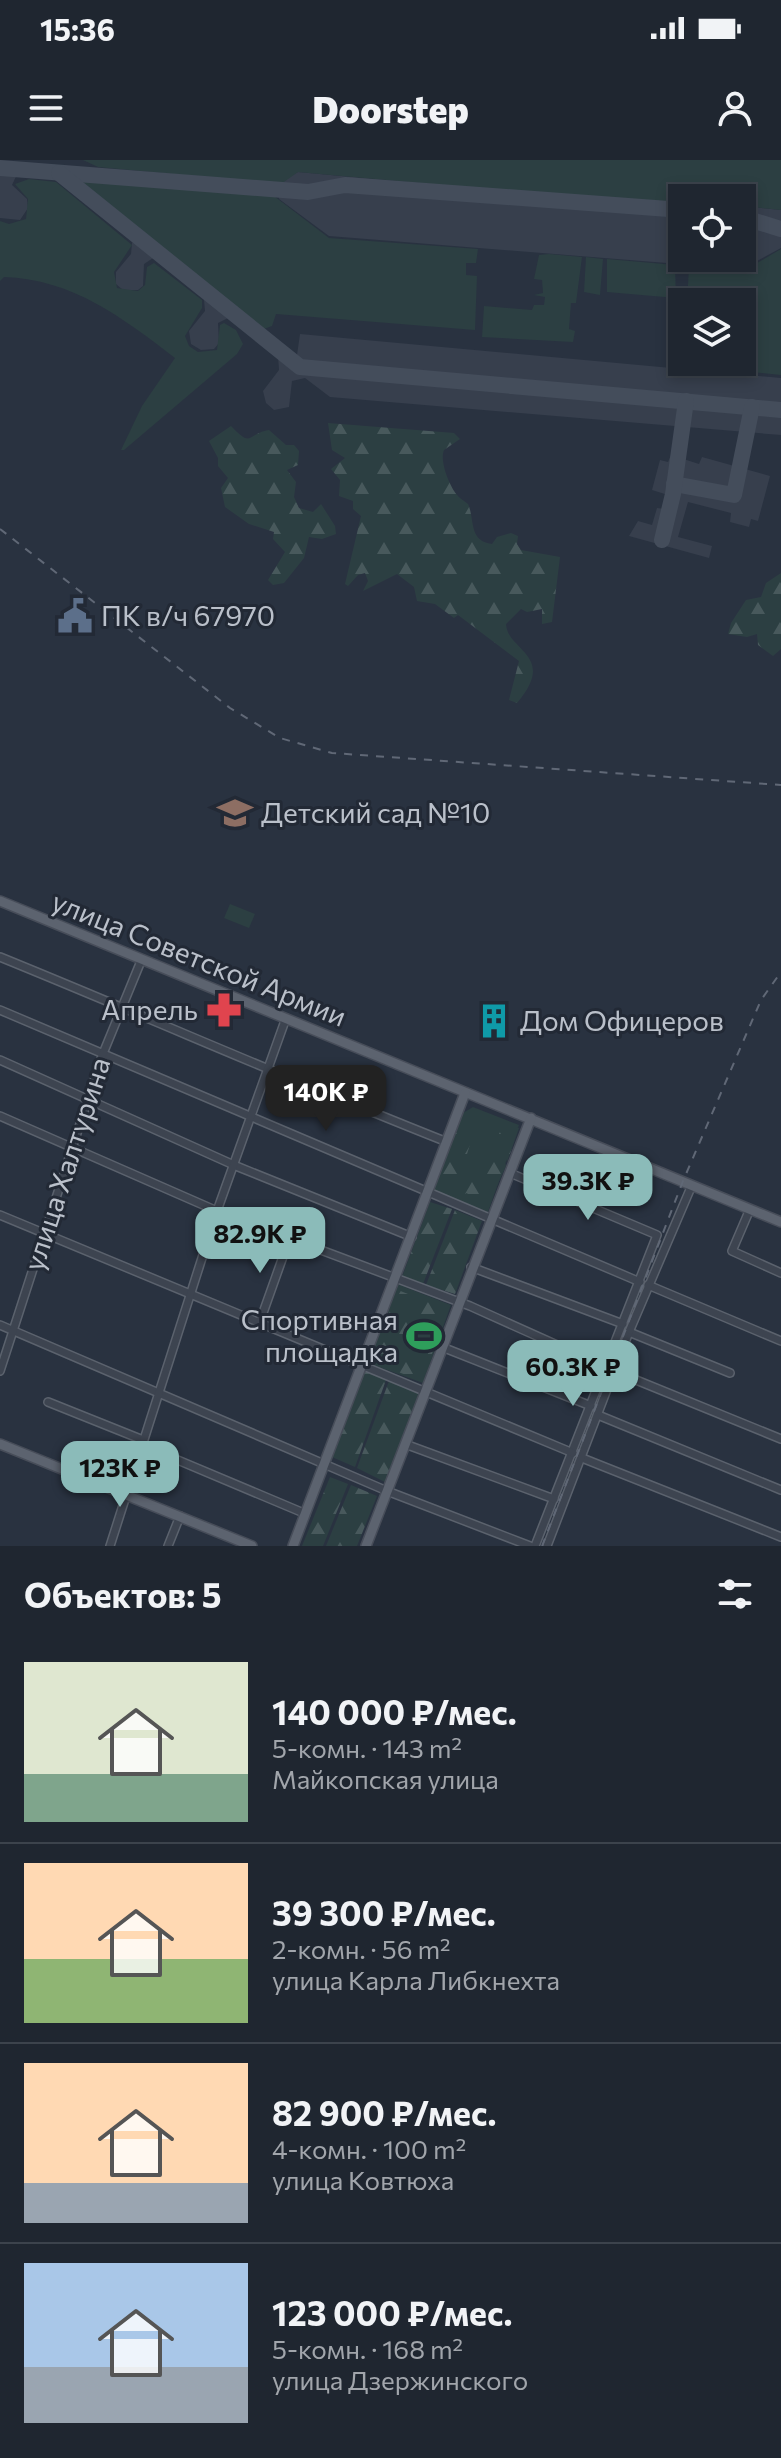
<!DOCTYPE html>
<html lang="ru">
<head>
<meta charset="utf-8">
<style>
  body { margin:0; font-family:Commissioner,sans-serif; background:#272e38; color:#f1f3f6; height:100vh; display:flex; flex-direction:column; font-size:30px; white-space:nowrap }
  * { box-sizing:border-box; margin:0 }
  p { font-size:26px; color:#a1a5ab }
  .icon { flex:none; width:44px; height:44px; fill:none; stroke:currentColor; stroke-width:2; stroke-linecap:round; stroke-linejoin:round }
  .map { position:relative; height:1386px; overflow:hidden }
  .side { display:flex; flex-direction:column; background:#1f2630; flex:1 }
  .side>* { flex:none }
  .controls { position:absolute; left:668px; top:24px; display:grid; gap:16px }
  .controls a { display:grid; place-items:center; width:88px; height:88px; border-radius:0px; background:#1f2630; box-shadow:0 4px 12px #0003,0 0 0 2px #3c434c; font-size:40px }
  .price { position:absolute; translate:-50% -68px; padding:0 18px; border-radius:16px; background:#8bbbb9; color:#111; font-size:26px; line-height:52px; filter:drop-shadow(0 2px 4px #0008) }
  .price::after { content:''; position:absolute; left:50%; top:48px; width:24px; height:18px; margin-left:-12px; background:inherit; clip-path:polygon(0 0,100% 0,50% 100%) }
  .price.active { background:#222; color:#fff }
  ul { padding:0; list-style:none }
  li { display:flex; align-items:center; gap:24px; height:200px; padding:0 24px }
  li+li { border-top:2px solid #3c434c }
  li span { display:grid; place-items:center; flex:none; width:224px; height:160px; border-radius:0px; color:#555 }
  li>.icon { margin-inline-start:auto }
  span .icon { width:96px; height:96px; fill:#fffc; stroke-width:1 }
  li b { font-size:34px }
  h2 { display:flex; justify-content:space-between; align-items:center; height:96px; padding:0 24px; font-size:34px }
  .status { display:flex; justify-content:space-between; align-items:center; height:56px; padding:0 40px; background:#1f2630; direction:ltr }
  .status svg { height:22px; fill:currentColor }
  header { display:flex; justify-content:space-between; align-items:center; height:104px; padding:0 24px; background:#1f2630; font-size:36px; font-weight:800 }
  .map>svg:first-child { display:block }
</style>
</head>
<body>
<div class="status"><b>15:36</b><svg viewBox="0 0 49 12"><path d="M0 12V9h3v3zM5 12V6h3v6zM10 12V3h3v9zM15 12V0h3v12zM26 1h20v11H26zM47 4h2v5h-2z"/></svg></div>
<header><svg class="icon" aria-label="menu" viewBox="0 0 24 24"><path d="M4 6h16M4 12h16M4 18h16"/></svg>Doorstep<svg class="icon" aria-label="person" viewBox="0 0 24 24"><circle cx="12" cy="8" r="4"/><path d="M4 21q1-7 8-7t8 7"/></svg></header>
<div class="map">
<svg width="781" height="1386" viewBox="0 0 781 1386">
  <defs>
    <pattern id="forest-firs" width="22" height="20" patternUnits="userSpaceOnUse" patternTransform="scale(2)"><rect width="22" height="20" fill="#2c3f42"/><path d="M5 1l3.5 6h-7zM16 11l3.5 6h-7z" fill="#48595c"/></pattern>
  </defs>
  <rect width="100%" height="100%" fill="#293240"/>
  <g fill="#373f4d">
    <path d="M 0,8 L 19,10 L 12,25 L 27,39 L 28,48 L 20,60 L 0,58 Z"/>
    <path d="M 298,12 L 682,47 L 682,98 L 742,98 L 742,46 L 781,50 L 781,88 L 742,109 L 329,76 L 279,39 L 281,21 Z"/>
    <path d="M 138,77 L 159,94 L 144,104 L 143,126 L 138,130 L 123,130 L 116,124 L 116,112 L 131,94 L 132,83 Z"/>
    <path d="M 208,134 L 234,155 L 218,163 L 219,183 L 214,189 L 201,190 L 191,184 L 189,171 L 205,151 L 204,140 Z"/>
    <path d="M 300,174 L 781,218 L 781,275 L 330,237 L 305,218 L 292,221 L 289,247 L 274,250 L 266,243 L 263,231 L 279,210 L 278,196 L 301,214 L 297,195 Z"/>
    <path d="M 671,295 L 699,304 L 702,297 L 770,316 L 758,361 L 751,359 L 749,367 L 730,362 L 731,353 L 688,342 L 678,377 L 712,386 L 709,398 L 629,376 L 638,361 L 652,365 L 657,348 L 665,349 L 668,335 L 652,330 L 660,300 L 668,302 Z"/>
  </g>
  <g fill="#2c3f42">
    <path d="M 83,0 L 781,0 L 781,50 L 742,46 L 742,38 L 682,38 L 682,47 L 298,12 L 281,24 L 98,7 Z"/>
    <path d="M 29,19 L 56,22 L 132,85 L 114,112 L 117,128 L 138,131 L 145,125 L 147,107 L 154,103 L 202,140 L 202,148 L 185,176 L 189,186 L 198,192 L 217,190 L 220,165 L 224,163 L 236,170 L 243,184 L 237,194 L 124,290 L 121,290 L 142,246 L 175,198 C 123,158 72,119 4,117 L 0,121 L 0,61 L 9,64 L 26,59 L 28,39 L 15,24 Z"/>
    <path d="M 81,21 L 274,36 L 329,78 L 478,89 L 476,103 L 466,103 L 466,115 L 477,116 L 475,170 L 276,154 L 272,166 L 264,169 Z"/>
    <path d="M 781,89 L 781,215 L 682,205 L 683,202 L 742,202 L 742,142 L 687,142 L 689,107 L 742,112 Z"/>
    <path d="M 549,94 L 582,97 L 576,143 L 571,143 L 569,169 L 575,171 L 573,182 L 482,177 L 484,146 L 532,150 L 534,145 L 544,145 L 545,137 L 534,135 L 543,133 L 542,120 L 534,119 L 539,95 Z"/>
    <path d="M 586,97 L 603,99 L 600,135 L 584,132 Z"/>
    <path d="M 607,99 L 675,105 L 676,138 L 607,132 Z"/>
    <path d="M 230,744 L 255,754 L 249,768 L 224,758 Z"/>
    <path d="M 473,947 L 519,965 L 488,1052 L 433,1030 L 463,953 Z"/>
    <path d="M 397,1124 L 451,1145 L 423,1223 L 368,1203 Z"/>
  </g>
  <g fill="url(#forest-firs)" fill-rule="evenodd">
    <path d="M 328,263 L 454,273 L 460,279 L 444,290 C 439,301 450,328 458,336 C 458,337 467,343 468,344 C 475,359 468,381 492,384 L 497,377 L 511,373 L 518,376 L 517,384 L 521,390 L 560,397 L 552,462 L 542,464 L 542,449 L 527,452 L 521,449 L 506,464 C 507,491 558,495 517,543 L 509,540 L 519,501 L 458,455 L 454,458 L 435,444 L 417,441 L 414,427 L 397,414 L 363,431 L 368,421 L 365,413 L 358,415 L 348,426 L 345,424 L 361,356 L 353,349 L 353,341 L 339,336 L 340,320 L 331,309 L 345,298 L 332,290 Z"/>
    <path d="M 231,266 C 253,289 246,274 269,270 L 286,285 L 294,285 L 299,291 L 298,305 L 287,310 L 296,322 L 294,337 L 299,348 L 313,352 L 321,344 L 335,366 L 336,374 L 322,379 L 309,377 L 304,398 L 284,423 L 273,425 L 268,420 L 285,392 L 273,379 L 274,372 L 249,364 L 225,347 L 221,328 L 228,318 L 218,306 L 218,298 L 209,281 Z"/>
    <path d="M 781,413 L 781,489 L 773,496 L 758,485 L 757,474 L 747,477 L 728,474 L 731,463 L 746,440 L 761,437 L 766,423 Z"/>
    <path d="M 471,955 C 476,969 469,989 464,1003 L 469,1007 L 457,1036 L 435,1028 L 460,960 Z"/>
    <path d="M 512,967 L 519,968 L 507,1002 L 499,973 Z"/>
    <path d="M 499,977 L 506,1006 L 486,1049 L 480,1047 L 482,1040 L 466,1033 L 463,1038 L 459,1037 L 471,1007 L 486,1010 Z"/>
    <path d="M 430,1042 L 452,1049 L 423,1124 L 402,1117 Z"/>
    <path d="M 455,1050 L 482,1061 L 455,1134 L 426,1125 Z"/>
    <path d="M 398,1130 L 418,1138 L 390,1209 L 371,1201 Z"/>
    <path d="M 420,1139 L 448,1150 L 422,1221 L 393,1210 ZM 421,1155 L 441,1162 L 427,1196 L 407,1189 Z"/>
    <path d="M 364,1211 L 386,1220 L 355,1307 L 332,1297 Z"/>
    <path d="M 389,1221 L 419,1233 L 385,1322 L 357,1308 Z"/>
    <path d="M 330,1317 L 348,1324 L 323,1386 L 302,1386 Z"/>
    <path d="M 351,1325 L 377,1336 L 357,1386 L 326,1386 Z"/>
  </g>
  <g fill="none" stroke-linecap="round" stroke-linejoin="round">
    <g stroke="#444d5b" stroke-width="16">
      <path d="M 0,8 L 308,32 L 345,25 L 682,50"/>
      <path d="M 59,13 L 300,207 L 781,250"/>
      <path d="M 742,57 L 781,69"/>
      <path d="M 674,324 L 734,335 L 752,247"/>
      <path d="M 662,380 L 673,334 L 686,241"/>
    </g>
    <g stroke="#5b626d" stroke-width="10">
      <g id="minor">
        <path d="M 0,797 C 150,858 297,923 447,982"/>
        <path d="M 0,850 L 640,1122"/>
        <path d="M 0,900 L 236,1006 L 412,1077"/>
        <path d="M 0,956 L 217,1051 L 470,1146 L 606,1207"/>
        <path d="M 510,1013 L 657,1075 L 535,1386"/>
        <path d="M 750,1049 L 732,1091 L 781,1113"/>
        <path d="M 0,1055 L 573,1293"/>
        <path d="M 471,1107 L 623,1164"/>
        <path d="M 648,1125 L 781,1181"/>
        <path d="M 259,1164 L 290,1077"/>
        <path d="M 0,1165 L 387,1331 L 530,1386"/>
        <path d="M 629,1172 L 730,1213"/>
        <path d="M 442,1187 L 591,1246"/>
        <path d="M 0,1211 L 102,896 L 141,801"/>
        <path d="M 614,1211 L 781,1279"/>
        <path d="M 48,1242 L 143,1280"/>
        <path d="M 598,1255 L 781,1330"/>
        <path d="M 405,1284 L 554,1339"/>
        <path d="M 142,1285 L 306,1354"/>
        <path d="M 582,1298 L 781,1377"/>
        <path d="M 110,1386 L 217,1051 L 286,858"/>
        <path d="M 168,1386 L 180,1356"/>
        <path d="M 547,1386 L 629,1172 L 692,1025"/>
      </g>
    </g>
    <g stroke="#474d59" stroke-width="12">
      <g id="major">
        <path d="M 0,741 L 781,1062"/>
        <path d="M 0,1284 L 252,1386"/>
        <path d="M 293,1386 L 465,933"/>
        <path d="M 366,1386 L 531,958"/>
      </g>
    </g>
    <use href="#minor" stroke="#3d4450" stroke-width="7"/>
    <use href="#major" stroke="#5c636f" stroke-width="9"/>
    <g stroke="#606876" stroke-width="2" stroke-dasharray="8 8" stroke-linecap="butt">
      <path d="M 0,369 L 230,548 L 280,578 L 332,593 L 781,625"/>
      <path d="M 542,1386 L 683,1021 L 761,840 L 781,812"/>
    </g>
  </g>
  <defs>
    <g id="civic-bare" transform="scale(2.76)"><path d="M-.6-6.5H3V-4.5H.6V-3L4-1V1h2V6H-6V1h2V-1L-.6-3ZM-1.2 2.5V6h2.4V2.5Z" fill="#5c6f8a" stroke="#222935" stroke-width="2.5" paint-order="stroke"/></g>
    <g id="school-bare" transform="scale(2.76)"><path d="M0-5L7-2L0 1L-7-2ZM-4 1L0 2.5L4 1V4Q0 6-4 4Z" fill="#8d6e63" stroke="#222935" stroke-width="2.5" paint-order="stroke"/></g>
    <g id="pharmacy-bare" transform="scale(2.76)"><path d="M-2-6h4v4h4v4h-4v4h-4v-4h-4v-4h4Z" fill="#e0444e" stroke="#222935" stroke-width="2.5" paint-order="stroke"/></g>
    <g id="building-bare" transform="scale(2.76)"><path d="M-4-6H4V6H1V3H-1V6H-4ZM-2.5-4.3h1.7v1.8h-1.7ZM.8-4.3h1.7v1.8H.8ZM-2.5-1h1.7V.8h-1.7ZM.8-1h1.7V.8H.8Z" fill="#0f9aa8" stroke="#222935" stroke-width="2.5" paint-order="stroke"/></g>
    <g id="stadium-bare" transform="scale(2.76)"><path d="M0-5a6.5 5 0 1 0 0 10a6.5 5 0 1 0 0-10ZM-3.5-1.8h7v3.6h-7Z" fill="#2e9e5b" stroke="#222935" stroke-width="2.5" paint-order="stroke"/></g>
  </defs>
  <g fill-rule="evenodd">
    <use href="#civic-bare" x="75" y="456"/>
    <use href="#school-bare" x="235" y="653"/>
    <use href="#pharmacy-bare" x="224" y="850"/>
    <use href="#building-bare" x="494" y="861"/>
    <use href="#stadium-bare" x="424" y="1176"/>
  </g>
  <g text-anchor="middle" stroke-width="6" stroke-linejoin="round" paint-order="stroke">
    <g font-size="28" fill="#bac0ca" stroke="#222935" text-anchor="start">
      <text x="101" y="466">ПК в/ч 67970</text>
      <text x="261" y="663">Детский сад №10</text>
      <text x="198" y="860" text-anchor="end">Апрель</text>
      <text x="520" y="871">Дом Офицеров</text>
      <text x="398" y="1170" text-anchor="end">Спортивная<tspan x="398" dy="32">площадка</tspan></text>
    </g>
    <g font-size="28" fill="#bac0ca" stroke="#222935">
      <text transform="translate(199 799) rotate(22)" y="10">улица Советской Армии</text>
      <text transform="translate(67 1004) rotate(-72)" y="10">улица Халтурина</text>
    </g>
  </g>
</svg>
<div class="controls">
<a><svg class="icon" aria-label="locate" viewBox="0 0 24 24"><circle cx="12" cy="12" r="6"/><path d="M12 2v4M12 18v4M2 12h4M18 12h4"/></svg></a>
<a><svg class="icon" aria-label="layers" viewBox="0 0 24 24"><path d="M12 4l9 5-9 5-9-5zM3 14l9 5 9-5"/></svg></a>
</div>
<b class="price active" style="left:326px;top:973px">140K ₽</b>
<b class="price" style="left:588px;top:1062px">39.3K ₽</b>
<b class="price" style="left:260px;top:1115px">82.9K ₽</b>
<b class="price" style="left:573px;top:1248px">60.3K ₽</b>
<b class="price" style="left:120px;top:1349px">123K ₽</b>
</div>
<section class="side">
<h2>Объектов: 5<svg class="icon" aria-label="filters" viewBox="0 0 24 24"><path d="M4 7h16M4 17h16"/><circle cx="9" cy="7" r="2"/><circle cx="15" cy="17" r="2"/></svg></h2>
<ul>
<li><span style="background:linear-gradient(#dfe7d0 70%,#7fa58c 0)"><svg class="icon" aria-label="home" viewBox="0 0 24 24"><path d="M3 11l9-7 9 7M6 9v11h12V9"/></svg></span><div><b>140 000 ₽/мес.</b><p>5-комн. · 143 m²</p><p>Майкопская улица</p></div></li>
<li><span style="background:linear-gradient(#ffd9b3 60%,#8fb573 0)"><svg class="icon" aria-label="home" viewBox="0 0 24 24"><path d="M3 11l9-7 9 7M6 9v11h12V9"/></svg></span><div><b>39 300 ₽/мес.</b><p>2-комн. · 56 m²</p><p>улица Карла Либкнехта</p></div></li>
<li><span style="background:linear-gradient(#ffd9b3 75%,#9aa5b1 0)"><svg class="icon" aria-label="home" viewBox="0 0 24 24"><path d="M3 11l9-7 9 7M6 9v11h12V9"/></svg></span><div><b>82 900 ₽/мес.</b><p>4-комн. · 100 m²</p><p>улица Ковтюха</p></div></li>
<li><span style="background:linear-gradient(#a9c7e8 65%,#9aa5b1 0)"><svg class="icon" aria-label="home" viewBox="0 0 24 24"><path d="M3 11l9-7 9 7M6 9v11h12V9"/></svg></span><div><b>123 000 ₽/мес.</b><p>5-комн. · 168 m²</p><p>улица Дзержинского</p></div></li>
</ul>
</section>
</body>
</html>
